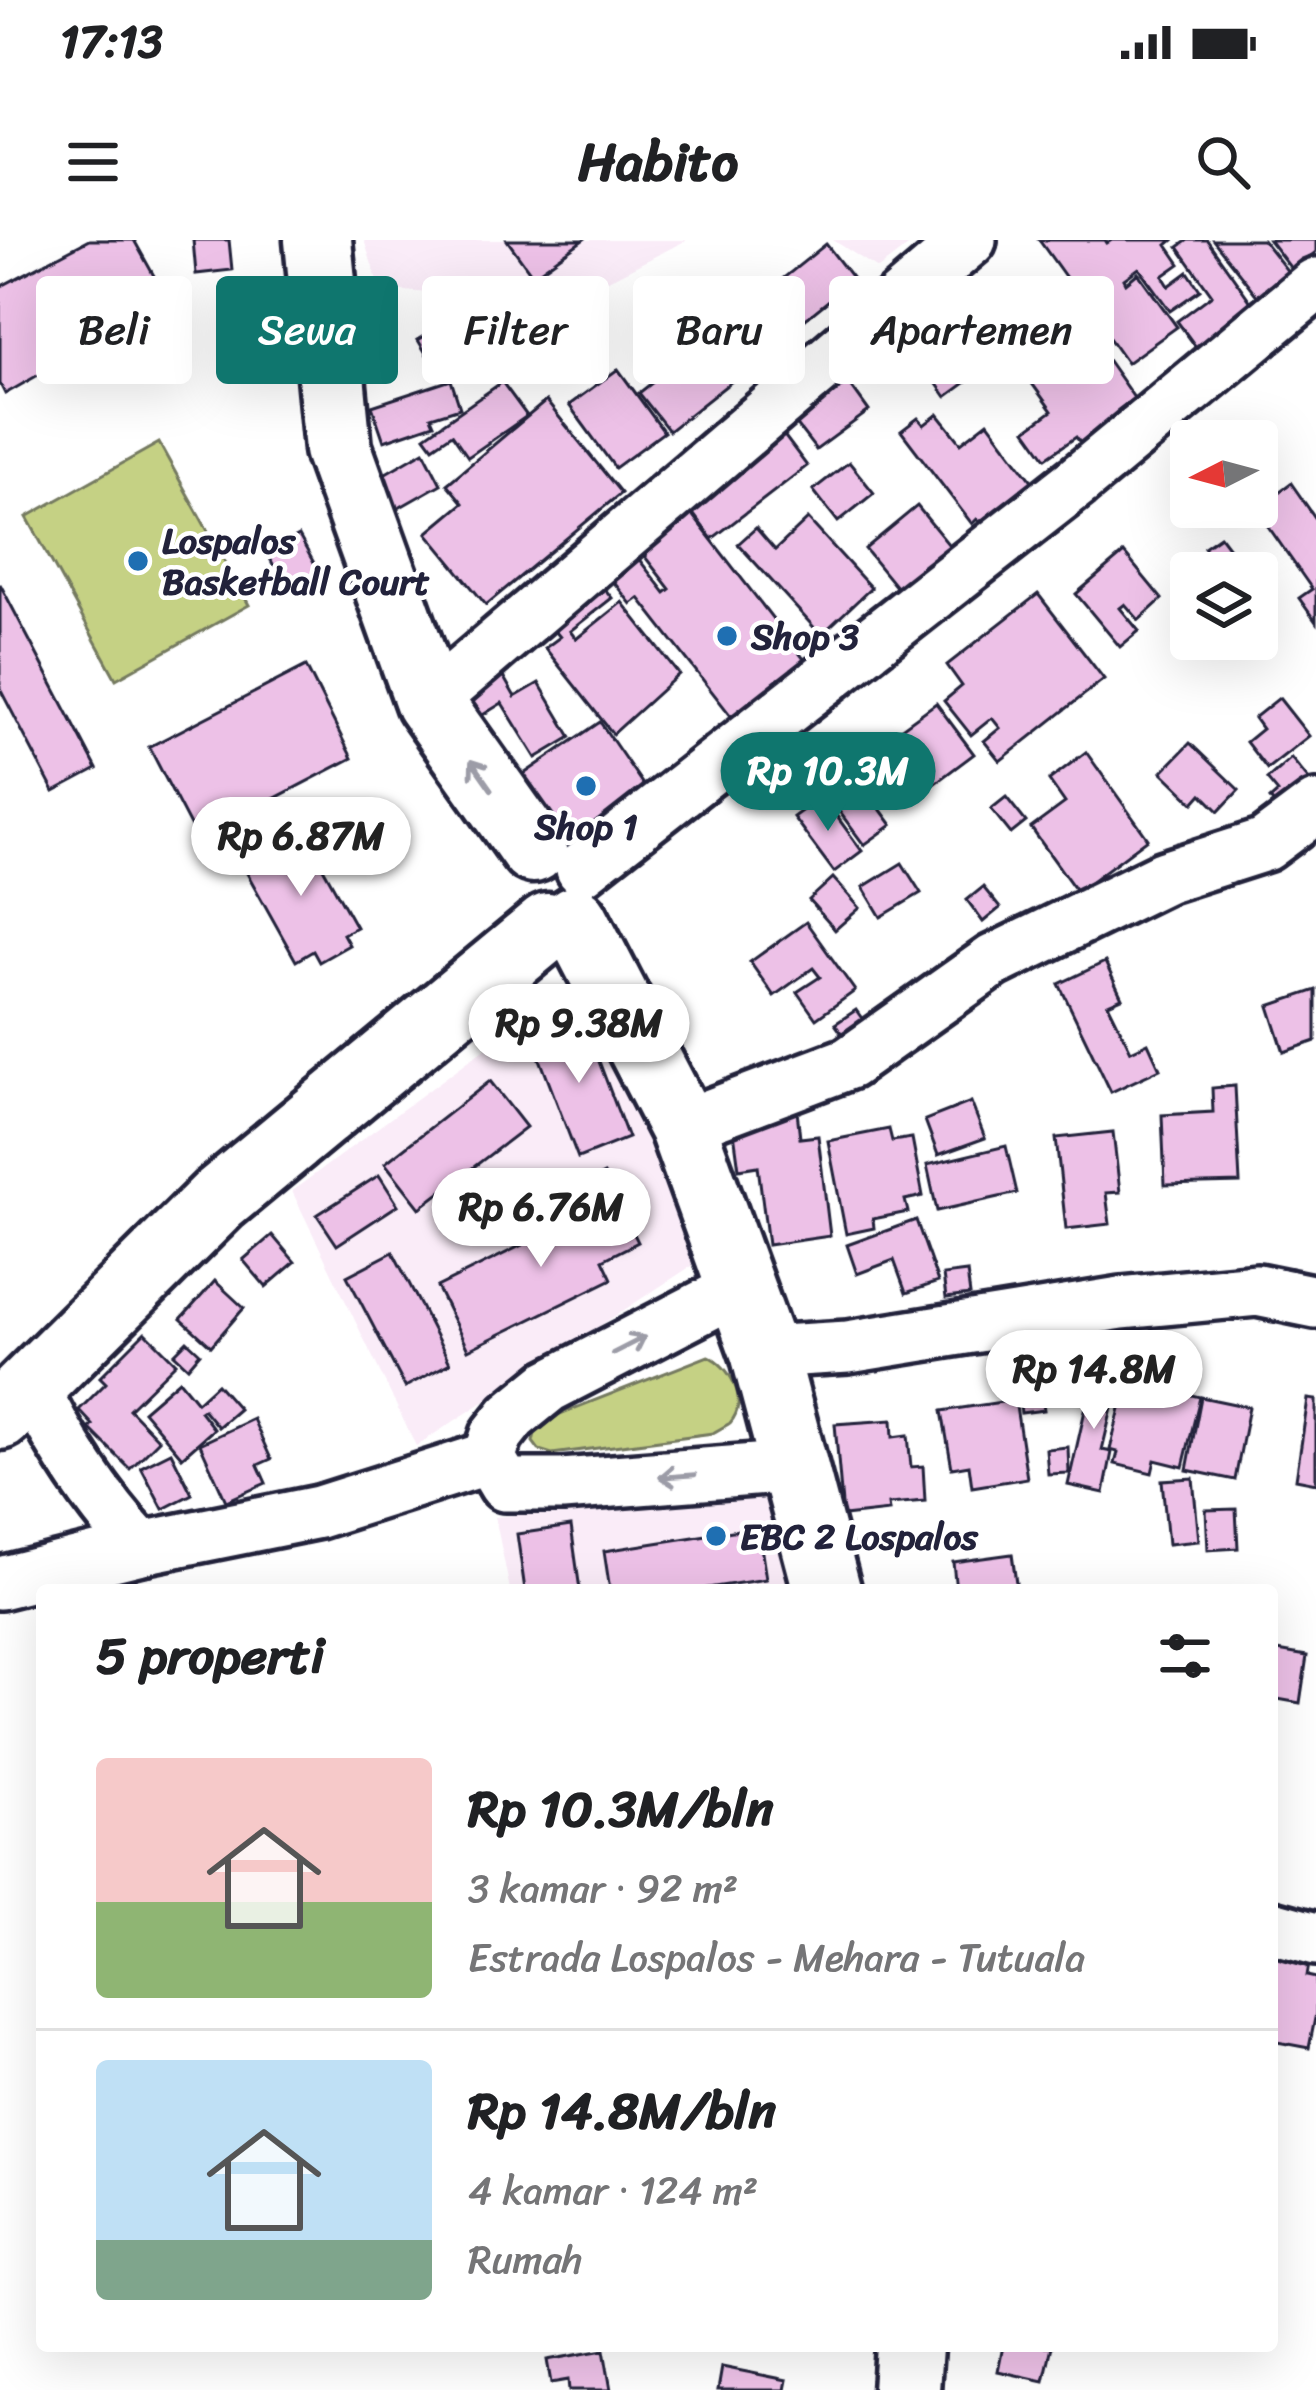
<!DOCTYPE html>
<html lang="id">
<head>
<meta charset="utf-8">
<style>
  body { margin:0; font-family:Sriracha,sans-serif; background:#f2f2f2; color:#202124; height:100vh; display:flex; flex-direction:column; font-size:45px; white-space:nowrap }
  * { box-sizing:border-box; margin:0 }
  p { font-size:39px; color:#757577 }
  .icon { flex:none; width:66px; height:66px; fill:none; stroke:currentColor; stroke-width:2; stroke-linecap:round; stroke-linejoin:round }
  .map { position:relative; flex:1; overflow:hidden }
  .side { position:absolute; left:36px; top:1344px; width:1242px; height:768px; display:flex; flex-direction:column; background:#fff; border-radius:12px; box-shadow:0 12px 48px #0002 }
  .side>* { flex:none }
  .guide { position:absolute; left:36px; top:36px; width:1245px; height:108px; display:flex; gap:24px }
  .needle { width:78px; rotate:264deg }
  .tools { position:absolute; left:1170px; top:180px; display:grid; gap:24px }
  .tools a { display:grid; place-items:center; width:108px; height:108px; border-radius:12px; background:#fff; box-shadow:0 12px 48px #0002; font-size:60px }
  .price { position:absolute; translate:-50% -102px; padding:0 27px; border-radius:42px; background:#fff; color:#222; font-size:39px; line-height:78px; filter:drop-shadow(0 3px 6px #0008) }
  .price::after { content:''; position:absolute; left:50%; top:72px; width:36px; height:27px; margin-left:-18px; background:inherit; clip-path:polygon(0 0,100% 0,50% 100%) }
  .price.on { background:#0f766e; color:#fff }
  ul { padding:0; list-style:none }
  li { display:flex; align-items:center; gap:36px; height:300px; padding:0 60px }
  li+li { border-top:3px solid #e0e0e0 }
  li span { display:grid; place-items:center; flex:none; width:336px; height:240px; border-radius:12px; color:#555 }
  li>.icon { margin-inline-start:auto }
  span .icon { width:144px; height:144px; fill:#fffc; stroke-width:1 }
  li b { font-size:51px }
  h2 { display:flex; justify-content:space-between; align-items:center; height:144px; padding:0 60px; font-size:51px }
  .pill { padding:0 42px; border-radius:12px; background:#fff; box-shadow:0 12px 48px #0002; font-size:42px; line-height:108px }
  .pill.on { background:#0f766e; color:#fff }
  .status { display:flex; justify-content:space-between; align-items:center; height:84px; padding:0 60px; background:#fff; direction:ltr }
  .status svg { height:33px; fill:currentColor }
  header { display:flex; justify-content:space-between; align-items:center; height:156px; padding:0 60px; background:#fff; font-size:54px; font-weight:800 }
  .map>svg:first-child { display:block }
</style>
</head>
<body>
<div class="status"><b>17:13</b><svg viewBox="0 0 49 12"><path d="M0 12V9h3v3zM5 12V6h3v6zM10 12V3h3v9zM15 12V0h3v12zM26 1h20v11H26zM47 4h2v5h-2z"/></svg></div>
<header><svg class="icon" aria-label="menu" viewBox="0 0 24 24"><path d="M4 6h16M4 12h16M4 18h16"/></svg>Habito<svg class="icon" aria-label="search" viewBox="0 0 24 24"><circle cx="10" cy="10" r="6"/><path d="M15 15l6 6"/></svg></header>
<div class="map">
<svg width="1316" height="2150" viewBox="0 0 1316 2150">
  <rect width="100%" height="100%" fill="#fff"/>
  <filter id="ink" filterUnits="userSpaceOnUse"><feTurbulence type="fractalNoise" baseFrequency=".00833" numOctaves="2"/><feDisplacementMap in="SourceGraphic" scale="24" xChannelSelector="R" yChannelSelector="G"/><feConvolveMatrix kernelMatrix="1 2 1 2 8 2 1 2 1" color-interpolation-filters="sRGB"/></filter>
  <g filter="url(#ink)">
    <g fill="#faecf8">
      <path d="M 364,0 L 687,0 L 561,64 L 380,49 Z"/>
      <path d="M 833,0 L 916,0 L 878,29 Z"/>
      <path d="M 574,743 L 600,758 L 699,1021 L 416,1206 L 292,951 Z"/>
      <path d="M 787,1249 L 807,1350 L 510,1350 L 495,1277 Z"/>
    </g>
    <g fill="#c5d184" stroke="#747a60" stroke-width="3">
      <path d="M 159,203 L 249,365 L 116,439 L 27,277 Z"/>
      <path d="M 708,1116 C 729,1125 750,1160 730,1183 C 729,1184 714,1192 713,1193 L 552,1214 L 539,1210 L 533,1202 L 537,1185 L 547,1179 Z"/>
    </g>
    <g fill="#edc1e7" stroke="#22223b" stroke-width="3">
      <path d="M 89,0 L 134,0 L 168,61 L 5,154 L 0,144 L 0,47 Z"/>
      <path d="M 193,0 L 229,0 L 232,30 L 196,34 Z"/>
      <path d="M 507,0 L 583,0 L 533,36 Z"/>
      <path d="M 1039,0 L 1105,0 L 1107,3 L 1112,0 L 1173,0 L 1167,5 L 1180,24 L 1163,36 L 1169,46 L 1188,32 L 1200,50 L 1170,71 L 1139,28 L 1124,39 L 1126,43 L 1138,33 L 1177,87 L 1127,123 Z"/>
      <path d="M 1188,0 L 1207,0 L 1258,72 L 1201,114 L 1177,81 L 1212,55 L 1178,7 Z"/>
      <path d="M 1213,0 L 1263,0 L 1289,33 L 1258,57 Z"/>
      <path d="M 1269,0 L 1316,0 L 1316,12 L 1292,30 Z"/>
      <path d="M 826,4 L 854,40 L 750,124 L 721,88 Z"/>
      <path d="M 969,53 L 988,78 L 960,98 L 983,130 L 946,157 L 905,98 Z"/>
      <path d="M 468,70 L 489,106 L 439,135 L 418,100 Z"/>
      <path d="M 551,84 L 569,116 L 535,136 L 517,104 Z"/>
      <path d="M 722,96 L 744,124 L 728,136 L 732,141 L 669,191 L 639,153 L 700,105 L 705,111 Z"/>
      <path d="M 1099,108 L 1134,158 L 1118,170 L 1125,180 L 1085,210 L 1076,197 L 1046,218 L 1026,190 L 1052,171 L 1028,138 L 1059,115 L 1069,130 Z"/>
      <path d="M 618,129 L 664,192 L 615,228 L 569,165 Z"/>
      <path d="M 843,135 L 869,171 L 816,210 L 789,175 Z"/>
      <path d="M 451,140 L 460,168 L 431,177 L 434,184 L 384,201 L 372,166 Z"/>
      <path d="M 502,142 L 527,176 L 468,217 L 452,194 L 433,207 L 425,196 Z"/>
      <path d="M 546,161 L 621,253 L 486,365 L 427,293 L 463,263 L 447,244 Z"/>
      <path d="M 938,174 L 961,203 L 988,182 L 1036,246 L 983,287 L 977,279 L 972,284 L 901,191 L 918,178 L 924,185 Z"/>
      <path d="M 777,186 L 807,226 L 712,299 L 682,259 Z"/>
      <path d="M 424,211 L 441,244 L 397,269 L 379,237 Z"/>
      <path d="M 849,222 L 874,253 L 838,282 L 813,250 Z"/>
      <path d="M 1291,243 L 1316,279 L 1316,382 L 1299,358 L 1312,349 L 1256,269 Z"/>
      <path d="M 680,259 L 811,428 L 738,485 L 639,358 L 631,364 L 604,330 L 631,309 L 665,353 L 670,349 L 642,313 L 662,297 L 650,282 Z"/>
      <path d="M 917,266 L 953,310 L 901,353 L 865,309 Z"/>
      <path d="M 808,279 L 871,348 L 821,395 L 738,304 L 756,288 L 775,310 Z"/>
      <path d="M 299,296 L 320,334 L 288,352 L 267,313 Z"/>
      <path d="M 1220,296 L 1236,317 L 1221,329 L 1204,307 Z"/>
      <path d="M 1124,313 L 1162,359 L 1139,380 L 1125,364 L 1120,368 L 1139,391 L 1120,407 L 1076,354 Z"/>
      <path d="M 593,334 L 612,358 L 570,391 L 576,399 L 622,362 L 679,434 L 613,494 L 545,408 L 560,397 L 542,375 Z"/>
      <path d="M 0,344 L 97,529 L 54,552 L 0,449 Z"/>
      <path d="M 1038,354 L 1104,439 L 1000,521 L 984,501 L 1000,488 L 992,478 L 971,495 L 944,461 L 962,446 L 947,425 Z"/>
      <path d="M 306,426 L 352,518 L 197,599 L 149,507 Z"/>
      <path d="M 499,429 L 515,457 L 539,443 L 571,497 L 536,518 L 502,463 L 481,476 L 465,450 Z"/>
      <path d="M 1279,458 L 1309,496 L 1267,529 L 1246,502 L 1262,489 L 1254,478 Z"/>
      <path d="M 936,463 L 974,514 L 934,544 L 896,492 Z"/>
      <path d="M 600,482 L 650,555 L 572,610 L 521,536 Z"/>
      <path d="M 1190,503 L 1239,550 L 1219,571 L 1202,554 L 1194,563 L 1162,532 Z"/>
      <path d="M 877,509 L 898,537 L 881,551 L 860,522 Z"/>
      <path d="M 1086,512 L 1148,599 L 1077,652 L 1031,588 L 1065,563 L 1049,540 Z"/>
      <path d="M 1291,518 L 1315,547 L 1282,575 L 1270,559 L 1278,552 L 1267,539 Z"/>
      <path d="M 852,531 L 892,585 L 864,605 L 824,551 Z"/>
      <path d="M 822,556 L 862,611 L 834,632 L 793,577 Z"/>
      <path d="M 1006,557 L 1026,582 L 1011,594 L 991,569 Z"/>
      <path d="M 303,592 L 356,687 L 343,694 L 349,705 L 319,722 L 313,711 L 296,721 L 243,626 Z"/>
      <path d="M 902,623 L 921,653 L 881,677 L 863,647 Z"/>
      <path d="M 833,638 L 860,668 L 835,690 L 809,660 Z"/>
      <path d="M 983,647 L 1000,668 L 983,682 L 967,660 Z"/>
      <path d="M 806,682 L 855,751 L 816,779 L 797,752 L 820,737 L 813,728 L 774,756 L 750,722 Z"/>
      <path d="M 1105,722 L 1122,758 L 1108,764 L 1131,811 L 1148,803 L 1160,829 L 1111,852 L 1059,744 Z"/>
      <path d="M 1316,750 L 1316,801 L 1284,812 L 1269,766 Z"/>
      <path d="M 856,770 L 870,790 L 850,805 L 835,784 Z"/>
      <path d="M 581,774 L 628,898 L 578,918 L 530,793 Z"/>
      <path d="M 490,841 L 526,887 L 420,968 L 385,923 Z"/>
      <path d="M 1235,846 L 1240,943 L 1165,945 L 1162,875 L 1213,872 L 1212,848 Z"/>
      <path d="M 971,862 L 985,898 L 938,915 L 925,880 Z"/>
      <path d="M 797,871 L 800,898 L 818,896 L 830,996 L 768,1005 L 758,926 L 739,929 L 733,885 L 756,876 Z"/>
      <path d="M 889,889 L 892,901 L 912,898 L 923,956 L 905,960 L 908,972 L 873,979 L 874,988 L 846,994 L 828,901 Z"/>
      <path d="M 1113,892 L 1120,952 L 1106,953 L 1110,984 L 1066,989 L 1056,898 Z"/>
      <path d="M 1006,906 L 1017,953 L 937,971 L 927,925 Z"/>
      <path d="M 604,934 L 638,1002 L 603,1020 L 612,1039 L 468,1110 L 437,1047 L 585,974 L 573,950 Z"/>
      <path d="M 379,935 L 398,965 L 337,1005 L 317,975 Z"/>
      <path d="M 916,980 L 938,1042 L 906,1053 L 894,1020 L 857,1034 L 847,1005 Z"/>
      <path d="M 272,995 L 295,1022 L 266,1047 L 243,1020 Z"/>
      <path d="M 393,1012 L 450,1123 L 405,1147 L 347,1036 Z"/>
      <path d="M 967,1032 L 970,1055 L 946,1058 L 943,1035 Z"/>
      <path d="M 215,1041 L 244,1068 L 211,1106 L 181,1079 Z"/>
      <path d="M 145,1092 L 176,1123 L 129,1169 L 159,1200 L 130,1229 L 89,1188 L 93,1185 L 79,1170 L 106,1143 L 100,1137 Z"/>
      <path d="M 187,1101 L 200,1113 L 188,1127 L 174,1114 Z"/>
      <path d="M 1036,1112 L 1044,1170 L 1021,1173 L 1013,1115 Z"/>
      <path d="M 1080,1131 L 1119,1139 L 1102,1210 L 1112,1212 L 1104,1253 L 1068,1245 L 1088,1157 L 1075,1154 Z"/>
      <path d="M 1127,1139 L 1200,1157 L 1183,1227 L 1155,1220 L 1152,1233 L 1115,1224 L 1118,1212 L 1110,1210 Z"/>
      <path d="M 179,1140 L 197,1162 L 217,1144 L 239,1169 L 218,1187 L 203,1169 L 200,1171 L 214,1189 L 182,1217 L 143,1171 Z"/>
      <path d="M 1201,1157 L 1249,1167 L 1235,1240 L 1187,1230 Z"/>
      <path d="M 1308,1159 L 1316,1160 L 1316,1243 L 1296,1239 Z"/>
      <path d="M 1015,1160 L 1027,1238 L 972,1247 L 969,1225 L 952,1228 L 942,1171 Z"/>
      <path d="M 253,1179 L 271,1219 L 258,1225 L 266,1243 L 226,1261 L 200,1204 Z"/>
      <path d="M 892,1180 L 893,1197 L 908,1195 L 911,1227 L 923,1226 L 925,1261 L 888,1264 L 889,1271 L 843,1276 L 835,1184 Z"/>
      <path d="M 1068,1207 L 1069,1233 L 1048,1234 L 1046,1209 Z"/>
      <path d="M 171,1212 L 192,1254 L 163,1269 L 141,1227 Z"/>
      <path d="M 1193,1238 L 1199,1301 L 1168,1304 L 1162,1240 Z"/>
      <path d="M 1236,1269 L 1238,1308 L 1208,1310 L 1206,1270 Z"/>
      <path d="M 571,1286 L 580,1350 L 525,1350 L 517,1294 Z"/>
      <path d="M 758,1287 L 766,1339 L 695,1350 L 610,1350 L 604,1311 Z"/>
      <path d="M 1012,1314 L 1017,1350 L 956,1350 L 953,1322 Z"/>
      <path d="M 132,1331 L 138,1350 L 109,1350 L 106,1339 Z"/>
      <path d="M 1272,1410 L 1307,1416 L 1300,1463 L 1272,1458 Z"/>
      <path d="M 1272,1711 L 1310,1718 L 1307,1736 L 1316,1738 L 1316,1773 L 1309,1808 L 1272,1801 Z"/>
      <path d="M 1003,2106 L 1052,2106 L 1044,2141 L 998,2131 Z"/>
      <path d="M 604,2110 L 611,2150 L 569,2150 L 568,2140 L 551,2143 L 547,2120 Z"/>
      <path d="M 722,2127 L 787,2140 L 785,2150 L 718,2150 Z"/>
    </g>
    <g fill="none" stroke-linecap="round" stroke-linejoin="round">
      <g stroke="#22223b" stroke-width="60">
        <g id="minor">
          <path d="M 429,462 L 970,0"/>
          <path d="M 582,629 L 1078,241 L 1316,44"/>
          <path d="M 682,886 L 849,823 L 993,721 L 1165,637 L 1265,605 L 1316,567"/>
          <path d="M 739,1048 L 549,1146 L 512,1176 L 497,1195 L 489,1218 L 505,1245 L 562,1245 L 793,1227"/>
          <path d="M 764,1112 L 848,1107 L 1121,1063 L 1257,1050 L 1316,1062"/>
          <path d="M 31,1143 C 60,1205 95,1258 141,1308"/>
          <path d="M 0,1343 L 141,1308 L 319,1272 L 489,1218"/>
          <path d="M 1272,1687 L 1316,1699"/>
        </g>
      </g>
      <g stroke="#22223b" stroke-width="75">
        <g id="major">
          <path d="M 318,0 L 338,209 L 429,462 L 533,609"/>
          <path d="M 575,680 L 682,886 L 764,1112 L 827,1350"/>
          <path d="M 0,1176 L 218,960 L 548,687"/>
          <path d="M 906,2150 L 909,2106"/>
        </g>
      </g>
      <use href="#minor" stroke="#fff" stroke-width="51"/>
      <use href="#major" stroke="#fff" stroke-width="66"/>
    </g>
    <defs><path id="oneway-shaft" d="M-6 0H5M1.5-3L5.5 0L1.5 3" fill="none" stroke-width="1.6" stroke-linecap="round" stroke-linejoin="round" transform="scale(3)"/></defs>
    <g stroke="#9c9ca7">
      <use href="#oneway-shaft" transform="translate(481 535) rotate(-125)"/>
      <use href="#oneway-shaft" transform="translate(629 1105) rotate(-27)"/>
      <use href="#oneway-shaft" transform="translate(677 1236) rotate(176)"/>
    </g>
  </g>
  <g fill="#1f6fb2" stroke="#fff" stroke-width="4.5">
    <circle cx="138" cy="321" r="12"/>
    <circle cx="727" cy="396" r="12"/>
    <circle cx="586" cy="546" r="12"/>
    <circle cx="716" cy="1296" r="12"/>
  </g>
  <g text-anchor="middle" stroke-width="9" stroke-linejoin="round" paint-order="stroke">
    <g font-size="36" font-weight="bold" fill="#22223b" stroke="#fff" text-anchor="start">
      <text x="162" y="313">Lospalos<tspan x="162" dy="41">Basketball Court</tspan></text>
      <text x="751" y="409">Shop 3</text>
      <text x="586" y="599" text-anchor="middle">Shop 1</text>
      <text x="740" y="1309">EBC 2 Lospalos</text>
    </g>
  </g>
</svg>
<div class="tools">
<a><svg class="needle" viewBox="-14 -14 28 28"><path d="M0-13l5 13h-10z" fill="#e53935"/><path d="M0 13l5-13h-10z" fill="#757577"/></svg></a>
<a><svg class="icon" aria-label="layers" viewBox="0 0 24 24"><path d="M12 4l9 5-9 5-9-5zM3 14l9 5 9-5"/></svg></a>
</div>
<b class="price on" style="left:828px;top:594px">Rp 10.3M</b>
<b class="price" style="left:301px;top:659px">Rp 6.87M</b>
<b class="price" style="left:579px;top:846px">Rp 9.38M</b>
<b class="price" style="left:541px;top:1030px">Rp 6.76M</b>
<b class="price" style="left:1094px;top:1192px">Rp 14.8M</b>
<div class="guide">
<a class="pill">Beli</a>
<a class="pill on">Sewa</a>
<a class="pill">Filter</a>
<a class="pill">Baru</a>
<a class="pill">Apartemen</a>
</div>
<section class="side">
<h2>5 properti<svg class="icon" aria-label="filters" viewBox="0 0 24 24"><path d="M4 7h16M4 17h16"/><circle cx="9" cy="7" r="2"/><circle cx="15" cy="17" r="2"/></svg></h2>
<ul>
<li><span style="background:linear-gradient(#f6c9c9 60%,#8fb573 0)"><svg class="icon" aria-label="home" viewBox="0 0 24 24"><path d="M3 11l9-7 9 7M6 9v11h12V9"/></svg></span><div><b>Rp 10.3M/bln</b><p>3 kamar · 92 m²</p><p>Estrada Lospalos - Mehara - Tutuala</p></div></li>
<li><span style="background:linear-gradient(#bfe0f5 75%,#7fa58c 0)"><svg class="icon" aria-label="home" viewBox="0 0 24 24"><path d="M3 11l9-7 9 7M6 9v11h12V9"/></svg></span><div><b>Rp 14.8M/bln</b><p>4 kamar · 124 m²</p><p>Rumah</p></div></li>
</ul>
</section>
</div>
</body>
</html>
